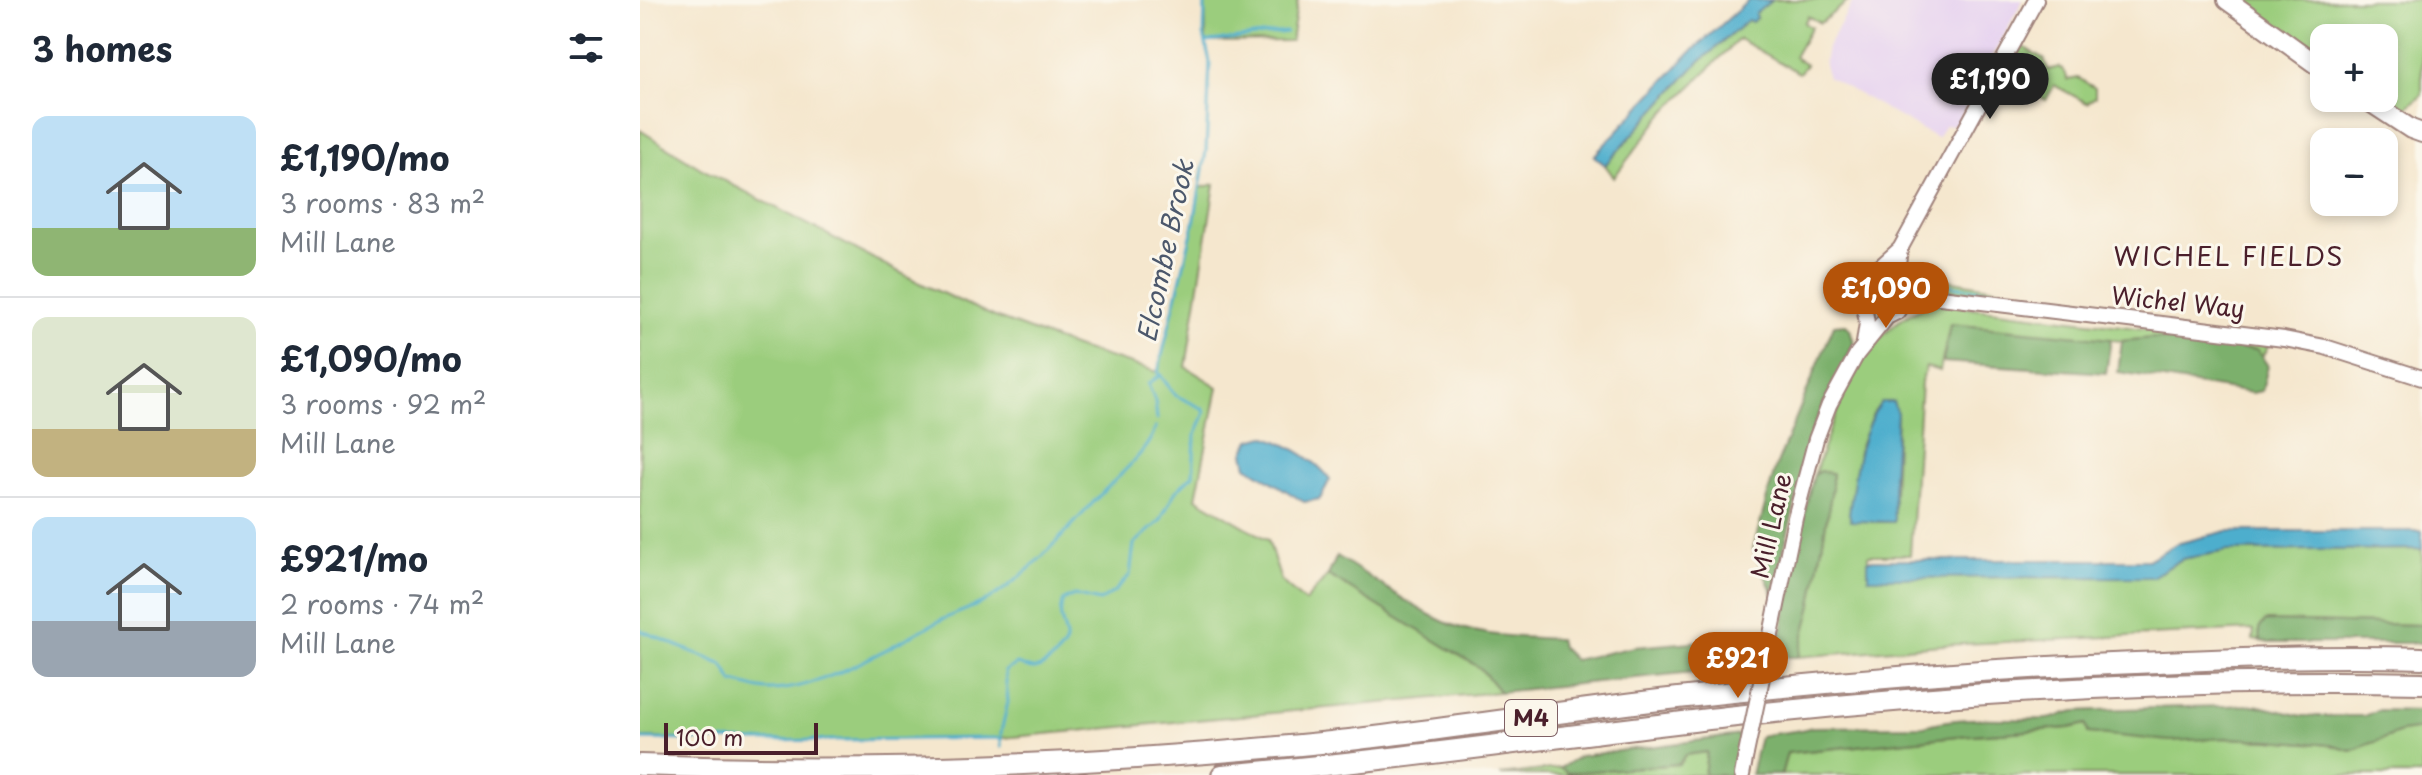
<!DOCTYPE html>
<html lang="en">
<head>
<meta charset="utf-8">
<style>
  body { margin:0; font-family:"Playpen Sans",sans-serif; background:#f6f6f7; color:#1f2937; height:100vh; display:flex; flex-direction:column; font-size:30px; white-space:nowrap }
  * { box-sizing:border-box; margin:0 }
  p { font-size:26px; color:#747a83 }
  .icon { flex:none; width:44px; height:44px; fill:none; stroke:currentColor; stroke-width:2; stroke-linecap:round; stroke-linejoin:round }
  .map { position:relative; flex:1; overflow:hidden }
  .sheet { display:flex; flex-direction:column; background:#fff; width:640px }
  .sheet>* { flex:none }
  .buttons { position:absolute; left:1670px; top:24px; display:grid; gap:16px }
  .buttons a { display:grid; place-items:center; width:88px; height:88px; border-radius:16px; background:#fff; box-shadow:0 4px 12px #0003; font-size:40px }
  .scale { position:absolute; left:24px; bottom:20px; width:154px; box-sizing:border-box; padding-left:8px; border:4px solid #4a1f2b; border-top:0; font-size:22px; line-height:28px; white-space:nowrap; color:#4a1f2b; -webkit-text-stroke:6px #fbf7ec; paint-order:stroke }
  .price { position:absolute; translate:-50% -68px; padding:0 18px; border-radius:28px; background:#b45309; color:#fff; font-size:26px; line-height:52px; filter:drop-shadow(0 2px 4px #0008) }
  .price::after { content:''; position:absolute; left:50%; top:48px; width:24px; height:18px; margin-left:-12px; background:inherit; clip-path:polygon(0 0,100% 0,50% 100%) }
  .price.on { background:#222; color:#fff }
  ul { padding:0; list-style:none }
  li { display:flex; align-items:center; gap:24px; height:200px; padding:0 32px }
  li+li { border-top:2px solid #e0e1e3 }
  li span { display:grid; place-items:center; flex:none; width:224px; height:160px; border-radius:16px; color:#555 }
  li>.icon { margin-inline-start:auto }
  span .icon { width:96px; height:96px; fill:#fffc; stroke-width:1 }
  li b { font-size:34px }
  h2 { display:flex; justify-content:space-between; align-items:center; height:96px; padding:0 32px; font-size:34px }
  main { display:flex; flex:1; min-height:0 }
  .map>svg:first-child { display:block }
</style>
</head>
<body>
<main>
<section class="sheet">
<h2>3 homes<svg class="icon" aria-label="filters" viewBox="0 0 24 24"><path d="M4 7h16M4 17h16"/><circle cx="9" cy="7" r="2"/><circle cx="15" cy="17" r="2"/></svg></h2>
<ul>
<li><span style="background:linear-gradient(#bfe0f5 70%,#8fb573 0)"><svg class="icon" aria-label="home" viewBox="0 0 24 24"><path d="M3 11l9-7 9 7M6 9v11h12V9"/></svg></span><div><b>£1,190/mo</b><p>3 rooms · 83 m²</p><p>Mill Lane</p></div></li>
<li><span style="background:linear-gradient(#dfe7d0 70%,#c2b280 0)"><svg class="icon" aria-label="home" viewBox="0 0 24 24"><path d="M3 11l9-7 9 7M6 9v11h12V9"/></svg></span><div><b>£1,090/mo</b><p>3 rooms · 92 m²</p><p>Mill Lane</p></div></li>
<li><span style="background:linear-gradient(#bfe0f5 65%,#9aa5b1 0)"><svg class="icon" aria-label="home" viewBox="0 0 24 24"><path d="M3 11l9-7 9 7M6 9v11h12V9"/></svg></span><div><b>£921/mo</b><p>2 rooms · 74 m²</p><p>Mill Lane</p></div></li>
</ul>
</section>
<div class="map">
<svg width="1782" height="775" viewBox="0 0 1782 775">
  <rect width="100%" height="100%" fill="#fbf7ec"/>
  <filter id="ink" filterUnits="userSpaceOnUse"><feTurbulence type="fractalNoise" baseFrequency=".0125" numOctaves="2"/><feDisplacementMap in="SourceGraphic" scale="16" xChannelSelector="R" yChannelSelector="G"/><feConvolveMatrix kernelMatrix="1 2 1 2 8 2 1 2 1" color-interpolation-filters="sRGB"/></filter>
  <filter id="wash" filterUnits="userSpaceOnUse"><feTurbulence type="fractalNoise" baseFrequency=".006" numOctaves="4" result="noise"/><feDisplacementMap in="SourceGraphic" scale="32" xChannelSelector="R" yChannelSelector="G"/><feGaussianBlur stdDeviation="1.8" result="paint"/><feColorMatrix in="noise" values="0 0 0 0 0 0 0 0 0 0 0 0 0 0 0 0 0 1.4 0 .05"/><feComposite in="paint" operator="in"/></filter>
  <g filter="url(#wash)">
    <rect width="100%" height="100%" fill="#f5e7ce"/>
    <path fill="#e6d2f0" d="M 1214,0 L 1383,0 L 1317,123 L 1312,126 L 1305,125 L 1297,138 L 1188,77 L 1184,65 L 1187,47 Z"/>
    <g fill="#9bcd7d" stroke="#727654" stroke-width="2" fill-rule="evenodd">
      <path d="M 565,0 L 658,0 L 651,41 L 566,42 Z"/>
      <path d="M 1132,0 L 1210,0 L 1180,23 L 1168,16 L 1164,23 L 1171,27 L 1154,57 L 1166,65 L 1159,73 L 1099,39 L 1022,115 L 974,177 L 965,165 L 1055,66 L 1109,19 L 1116,18 L 1114,14 Z"/>
      <path d="M 1603,0 L 1782,0 L 1782,94 L 1767,108 L 1759,108 L 1742,98 L 1744,38 L 1684,38 L 1684,58 Z"/>
      <path d="M 1383,47 L 1404,59 L 1408,70 L 1419,67 L 1425,72 L 1428,80 L 1438,78 L 1455,88 L 1455,97 L 1447,103 L 1414,85 L 1406,100 L 1398,95 L 1400,90 L 1373,75 L 1363,93 L 1356,89 L 1379,48 Z"/>
      <path d="M 0,130 L 62,169 L 282,284 L 355,317 L 438,348 L 518,372 L 554,223 L 560,188 L 575,184 L 546,367 L 578,387 L 556,498 L 628,540 L 641,581 L 665,602 L 688,575 L 840,668 L 860,692 L 362,738 L 118,741 L 0,738 Z"/>
      <path d="M 1283,276 L 1373,291 L 1377,295 L 1372,300 L 1366,299 L 1298,289 L 1280,284 Z"/>
      <path d="M 1293,303 L 1604,341 L 1628,346 L 1622,357 L 1617,350 L 1513,338 L 1482,341 L 1310,324 L 1300,371 L 1286,367 L 1281,383 L 1270,555 L 1228,555 L 1228,578 L 1521,572 L 1542,559 L 1587,551 L 1782,549 L 1782,625 L 1626,621 L 1619,628 L 1620,641 L 1613,640 L 1614,630 L 1302,645 L 1158,657 L 1172,605 L 1192,488 L 1180,471 L 1174,475 C 1195,414 1219,336 1281,308 L 1281,304 ZM 1241,403 L 1257,413 L 1253,522 L 1231,522 L 1218,451 L 1233,414 Z"/>
      <path d="M 1447,724 L 1449,733 L 1630,740 L 1691,745 L 1711,751 L 1761,732 L 1782,729 L 1782,775 L 1141,775 L 1147,753 L 1318,736 L 1429,728 Z"/>
      <path d="M 1067,752 L 1064,775 L 860,775 L 920,768 L 928,773 L 1039,764 L 1045,755 Z"/>
    </g>
    <g fill="#7cb06c" stroke="#63684c" stroke-width="2">
      <path d="M 1205,324 L 1210,329 L 1214,343 L 1175,423 L 1133,593 L 1113,549 L 1135,469 L 1194,325 Z"/>
      <path d="M 1310,324 L 1471,339 L 1466,373 L 1303,362 Z"/>
      <path d="M 1513,338 L 1617,350 L 1628,366 L 1622,391 L 1612,393 L 1478,372 L 1482,341 Z"/>
      <path d="M 1180,471 L 1192,473 L 1192,488 L 1172,605 L 1158,657 L 1148,657 L 1139,645 L 1169,493 L 1174,475 Z"/>
      <path d="M 697,556 C 728,575 759,598 792,616 C 830,637 876,637 919,639 L 921,647 L 934,660 L 994,647 L 1123,636 L 1112,666 L 860,692 L 840,668 L 688,575 Z"/>
      <path d="M 1626,621 L 1782,625 L 1782,643 L 1629,643 L 1620,641 L 1619,628 Z"/>
      <path d="M 1615,705 L 1662,716 L 1724,716 L 1738,710 L 1782,711 L 1782,729 L 1761,732 L 1711,751 L 1691,745 L 1630,740 L 1587,738 L 1530,741 L 1448,733 L 1446,724 L 1429,728 L 1318,736 L 1147,753 L 1141,775 L 1111,775 L 1120,736 C 1138,732 1154,733 1172,727 L 1284,726 C 1322,714 1367,721 1406,719 C 1416,719 1425,712 1436,711 C 1495,708 1555,707 1615,705 Z"/>
      <path d="M 1101,735 L 1093,775 L 1064,775 L 1067,752 L 1045,755 L 1039,764 L 928,773 L 920,768 L 940,756 Z"/>
    </g>
    <g fill="#4eaecd" stroke="#4c667c" stroke-width="2">
      <path d="M 1109,0 L 1132,0 L 1115,14 L 1116,18 L 1112,22 L 1108,20 L 1055,66 L 965,165 L 954,156 L 1050,53 Z"/>
      <path d="M 1241,402 L 1253,402 L 1257,413 L 1253,477 L 1254,522 L 1211,521 L 1209,513 C 1215,474 1218,435 1241,402 Z"/>
      <path d="M 625,436 C 649,445 674,458 690,479 L 680,499 L 664,502 L 607,466 L 604,453 L 610,440 Z"/>
      <path d="M 1587,531 L 1782,531 L 1782,549 L 1587,551 L 1542,559 L 1512,577 L 1228,578 L 1228,560 L 1508,560 L 1536,544 Z"/>
    </g>
    <g fill="none" stroke-linecap="round" stroke-linejoin="round">
      <g stroke="#4eaecd" stroke-width="3">
        <path d="M 567,42 L 646,32"/>
        <path d="M 1287,282 L 1366,294"/>
        <path d="M 517,419 L 515,401 L 508,384 L 519,376"/>
        <path d="M 0,630 L 83,665 L 93,682 C 104,684 117,690 129,690 C 183,690 250,646 297,622 C 317,612 339,607 357,594 C 397,567 429,528 462,493 C 481,473 507,453 516,427"/>
        <path d="M 0,739 L 118,741 L 360,738"/>
        <path d="M 361,747 L 361,732 L 368,702 L 365,671 L 377,664 C 384,665 388,670 395,669 C 405,667 428,649 426,638 C 424,624 416,614 424,600 L 434,595 L 460,601 L 475,591 L 490,575 L 494,544 L 520,521 L 535,492 L 553,475 L 555,436 L 565,413 L 564,409 L 535,395 L 518,372 L 554,223 L 566,151 L 570,62 L 564,35 L 565,0"/>
      </g>
    </g>
  </g>
  <g filter="url(#ink)">
    <g fill="none" stroke-linecap="round" stroke-linejoin="round">
      <g stroke="#a0837c" stroke-width="18">
        <g id="minor">
          <path d="M 1259,281 L 1284,295 L 1644,339 L 1685,347 L 1782,378"/>
          <path d="M 1224,343 L 1227,323 L 1225,311 L 1219,298 L 1221,284 L 1260,249 L 1396,0"/>
          <path d="M 1127,654 L 1155,518 L 1176,439 L 1189,405 L 1217,354 L 1247,317 L 1257,312 L 1262,304 L 1264,293 L 1257,273 L 1260,249"/>
          <path d="M 1102,775 L 1106,754"/>
        </g>
      </g>
      <g stroke="#a0837c" stroke-width="22">
        <g id="major">
          <path d="M 1587,0 L 1684,70"/>
          <path d="M 1724,98 L 1771,129 L 1782,133"/>
        </g>
      </g>
      <g stroke="#a0837c" stroke-width="24">
        <g id="highway">
          <path d="M 0,765 C 230,774 462,765 691,742 C 801,730 910,713 1020,700 C 1178,682 1336,669 1495,663 C 1590,659 1686,655 1782,658"/>
          <path d="M 582,775 C 751,761 918,736 1087,717 C 1318,692 1550,678 1782,683"/>
        </g>
      </g>
      <use href="#minor" stroke="#fff" stroke-width="14"/>
      <use href="#major" stroke="#fff" stroke-width="18"/>
      <use href="#highway" stroke="#fff" stroke-width="20"/>
      <g stroke="#a0837c" stroke-width="18" stroke-linecap="butt">
        <path id="minor-bridge" d="M 1106,754 L 1127,654"/>
      </g>
      <use href="#minor-bridge" stroke="#fff" stroke-width="14"/>
    </g>
  </g>
  <g text-anchor="middle" stroke-width="6" stroke-linejoin="round" paint-order="stroke">
    <rect fill="#fbf7ec" stroke="#7f6065" stroke-width="2" x="865" y="700" width="52" height="36" rx="6"/>
    <g font-size="22" font-weight="bold" fill="#4a1f2b">
      <text x="891" y="726">M4</text>
    </g>
    <g font-size="24" fill="#4a1f2b" stroke="#fbf7ec">
      <text transform="translate(1538 303) rotate(6)" y="8">Wichel Way</text>
      <text transform="translate(1132 526) rotate(-77)" y="8">Mill Lane</text>
    </g>
    <g font-size="26" font-style="italic" fill="#4c586c" stroke="#fbf7ec">
      <text transform="translate(526 251) rotate(-78)" y="9">Elcombe Brook</text>
    </g>
    <g font-size="26" letter-spacing="2" fill="#4a1f2b" stroke="#fbf7ec">
      <text x="1589" y="266">WICHEL FIELDS</text>
    </g>
  </g>
</svg>
<div class="buttons">
<a>+</a>
<a>−</a>
</div>
<div class="scale">100 m</div>
<b class="price on" style="left:1350px;top:121px">£1,190</b>
<b class="price" style="left:1246px;top:330px">£1,090</b>
<b class="price" style="left:1098px;top:700px">£921</b>
</div>
</main>
</body>
</html>
